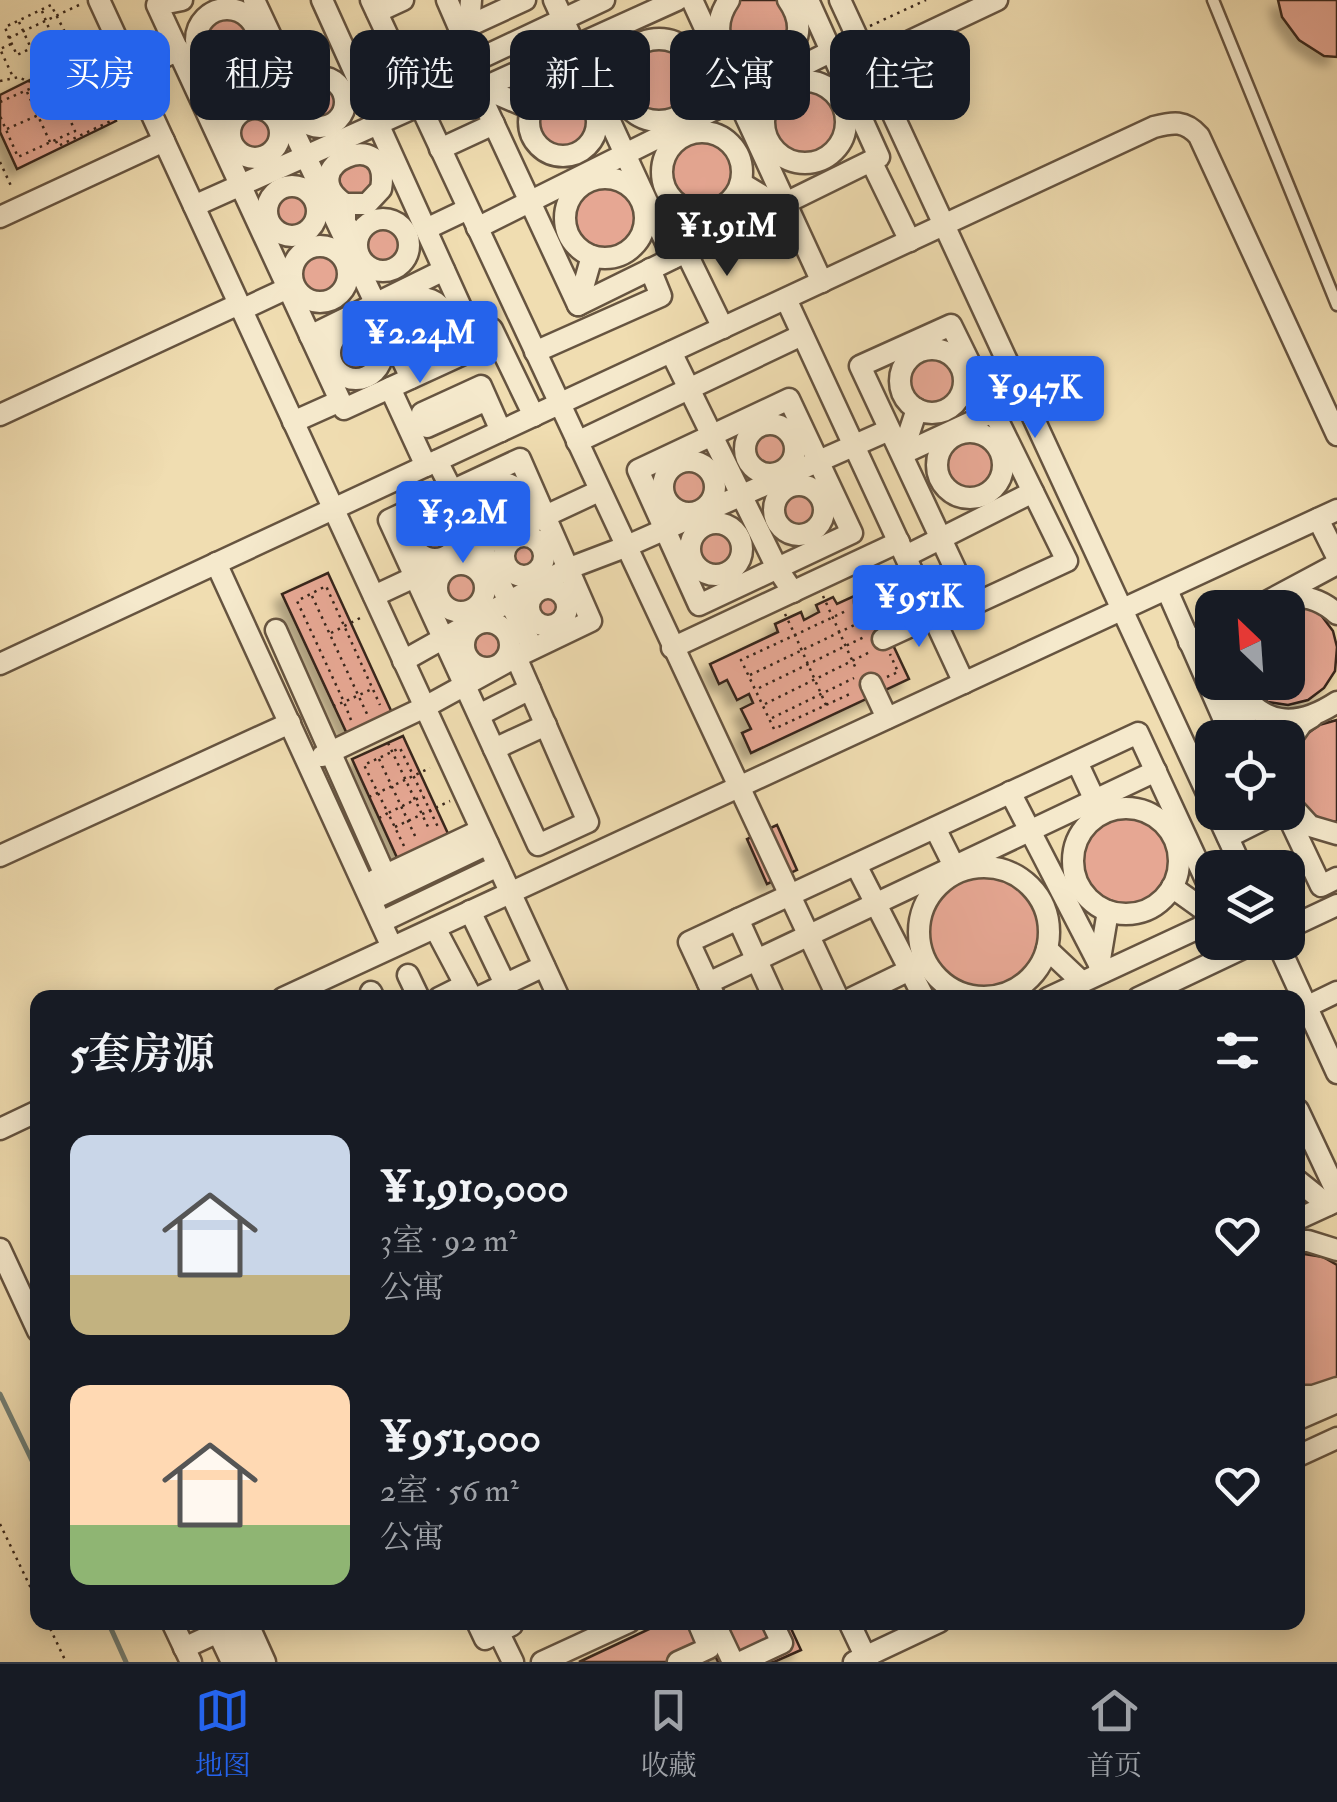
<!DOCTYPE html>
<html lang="zh">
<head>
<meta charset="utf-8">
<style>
  body { margin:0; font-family:"IM FELL Double Pica","Noto Serif SC",serif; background:#20242c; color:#f1f3f6; height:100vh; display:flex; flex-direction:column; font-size:38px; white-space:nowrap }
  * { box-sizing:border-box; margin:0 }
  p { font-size:32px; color:#9ea1a6 }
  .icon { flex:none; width:55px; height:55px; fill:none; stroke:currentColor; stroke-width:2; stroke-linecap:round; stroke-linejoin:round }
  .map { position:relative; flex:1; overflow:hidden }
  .side { position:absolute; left:30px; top:990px; width:1275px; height:640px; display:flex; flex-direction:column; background:#171b24; border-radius:20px; box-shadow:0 5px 25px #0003 }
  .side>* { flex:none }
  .hud { position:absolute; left:30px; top:30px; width:1278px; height:90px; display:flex; gap:20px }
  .needle { width:65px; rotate:335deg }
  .tools { position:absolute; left:1195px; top:590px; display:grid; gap:20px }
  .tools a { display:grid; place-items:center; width:110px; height:110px; border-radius:20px; background:#171b24; box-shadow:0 5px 25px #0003; font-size:50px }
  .price { position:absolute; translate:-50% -85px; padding:0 22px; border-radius:10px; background:#2563eb; color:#fff; font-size:32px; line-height:65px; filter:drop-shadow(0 2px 5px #0008) }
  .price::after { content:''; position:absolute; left:50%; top:60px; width:30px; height:22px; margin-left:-15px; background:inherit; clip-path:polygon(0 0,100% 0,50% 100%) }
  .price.on { background:#222; color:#fff }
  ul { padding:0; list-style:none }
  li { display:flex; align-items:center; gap:30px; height:250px; padding:0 40px }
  li span { display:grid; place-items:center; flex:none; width:280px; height:200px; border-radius:20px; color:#555 }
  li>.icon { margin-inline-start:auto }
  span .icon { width:120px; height:120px; fill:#fffc; stroke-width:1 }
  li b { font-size:42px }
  h2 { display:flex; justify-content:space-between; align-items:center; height:120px; padding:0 40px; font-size:42px }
  .pill { padding:0 35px; border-radius:20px; background:#171b24; box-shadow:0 5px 25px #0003; font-size:35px; line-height:90px }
  .pill.on { background:#2563eb; color:#fff }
  .tab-bar { display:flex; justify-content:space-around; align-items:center; height:140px; border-top:2px solid #363941; background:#171b24; font-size:28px; color:#9ea1a6 }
  .tab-bar a { display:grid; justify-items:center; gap:5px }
  .tab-bar .on { color:#2563eb }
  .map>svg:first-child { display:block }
</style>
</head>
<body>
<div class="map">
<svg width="1337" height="1662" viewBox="0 0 1337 1662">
  <defs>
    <filter id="shadow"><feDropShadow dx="-8" dy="8" stdDeviation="5" flood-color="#0004"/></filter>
  </defs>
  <rect width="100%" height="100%" fill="#f0ddb1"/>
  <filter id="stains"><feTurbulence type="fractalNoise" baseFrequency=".002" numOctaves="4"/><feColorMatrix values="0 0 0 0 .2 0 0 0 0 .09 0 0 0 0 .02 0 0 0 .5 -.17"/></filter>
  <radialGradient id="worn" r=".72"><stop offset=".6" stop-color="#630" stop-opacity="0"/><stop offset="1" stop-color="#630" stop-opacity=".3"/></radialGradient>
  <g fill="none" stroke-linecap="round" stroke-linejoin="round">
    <g stroke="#737f74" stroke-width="5">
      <path d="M 0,1394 L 38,1473"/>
      <path d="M 108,1622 L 126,1662"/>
    </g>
  </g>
  <g fill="#e6a793" stroke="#38261b" stroke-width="2.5" filter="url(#shadow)">
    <path d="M 734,0 L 782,0 L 793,14 L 787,50 L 753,64 L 724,41 Z"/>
    <path d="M 1278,0 L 1337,0 L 1337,57 L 1324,56 L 1299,40 L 1282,17 Z"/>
    <circle cx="227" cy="40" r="29"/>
    <circle cx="658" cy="80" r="36"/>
    <path d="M 86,52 L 116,121 L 17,169 L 0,132 L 0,95 Z"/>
    <circle cx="320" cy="102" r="23"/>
    <circle cx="805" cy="122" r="37"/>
    <circle cx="563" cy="122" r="28"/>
    <circle cx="256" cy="133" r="24"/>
    <circle cx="702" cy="172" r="36"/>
    <path d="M 369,160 L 374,165 L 374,194 L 338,196 L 336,167 Z"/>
    <circle cx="605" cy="219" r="37"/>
    <circle cx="293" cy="211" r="23"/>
    <circle cx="384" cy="245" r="23"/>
    <circle cx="321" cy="275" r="25"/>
    <circle cx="421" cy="324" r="23"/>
    <circle cx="356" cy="353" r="24"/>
    <circle cx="931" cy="380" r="29"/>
    <circle cx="770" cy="449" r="23"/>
    <circle cx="970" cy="465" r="29"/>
    <circle cx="688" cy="486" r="23"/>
    <circle cx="501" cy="505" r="21"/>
    <circle cx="799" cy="510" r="23"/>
    <circle cx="435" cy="535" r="21"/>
    <circle cx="717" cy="549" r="23"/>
    <circle cx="524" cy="556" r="18"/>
    <circle cx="461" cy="589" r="21"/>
    <path d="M 328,573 L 393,715 L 348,736 L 282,594 Z"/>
    <path d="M 885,582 L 895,605 L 878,613 L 909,679 L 751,753 L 742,733 L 751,729 L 741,709 L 753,703 L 749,694 L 737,700 L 727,680 L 719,684 L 710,664 L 778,632 L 775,624 L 801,612 L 804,620 L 819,612 L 816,605 L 833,597 L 837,604 Z"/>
    <circle cx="548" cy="607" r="18"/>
    <path d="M 1304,604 L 1321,615 L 1333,631 L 1337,647 L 1335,671 L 1324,688 L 1308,700 L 1288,705 L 1268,702 L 1251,691 L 1244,682 L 1288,682 L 1288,608 L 1262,608 Z"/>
    <circle cx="486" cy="644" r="20"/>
    <path d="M 1337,720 L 1337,822 L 1323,820 L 1306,810 L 1294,793 L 1289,774 L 1292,754 L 1303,737 L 1319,725 Z"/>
    <path d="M 403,736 L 450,838 L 399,862 L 352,759 Z"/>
    <circle cx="1125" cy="861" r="49"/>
    <path d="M 777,825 L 797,870 L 767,884 L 747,839 Z"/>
    <circle cx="984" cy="932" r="60"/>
    <path d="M 1298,1253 L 1323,1257 L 1337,1265 L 1337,1380 L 1298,1392 Z"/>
    <path d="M 664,1622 L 689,1622 L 708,1662 L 579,1662 Z"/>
    <path d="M 700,1622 L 788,1622 L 801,1650 L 774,1662 L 718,1662 Z"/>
  </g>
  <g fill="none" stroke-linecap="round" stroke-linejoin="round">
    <g stroke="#665440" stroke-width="15">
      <path id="service" d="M 1213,0 L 1337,305"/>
    </g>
    <g stroke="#665440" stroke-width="25">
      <g id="minor">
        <path d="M 99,0 L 559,998"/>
        <path d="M 182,0 L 157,5 L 344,409 L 479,347 L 322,0"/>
        <path d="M 254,0 L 292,81"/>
        <path d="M 371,0 L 838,998"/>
        <path d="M 447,0 L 460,30 L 525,0"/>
        <path d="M 554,0 L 673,258"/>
        <path d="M 677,0 L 478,90 L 578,305 L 879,157 L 808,0"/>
        <path d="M 692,0 L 822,282"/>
        <path d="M 729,0 C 692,54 770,95 794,45 C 802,29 798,14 788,0"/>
        <path d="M 840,0 L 1212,804"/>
        <circle cx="227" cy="40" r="31"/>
        <path d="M 377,12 L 403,0"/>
        <path d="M 469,26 L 471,0"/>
        <circle cx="659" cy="80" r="41"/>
        <path d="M 580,44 L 622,62"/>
        <path d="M 868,61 L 997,0"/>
        <path d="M 241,68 L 255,99"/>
        <path d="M 220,70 L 225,113"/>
        <path d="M 132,72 L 179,50"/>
        <circle cx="320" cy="102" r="25"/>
        <circle cx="805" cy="122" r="41"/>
        <path d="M 483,88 L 532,109"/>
        <circle cx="563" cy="122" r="34"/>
        <path d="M 274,90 L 411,378"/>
        <path d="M 413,90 L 604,0"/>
        <circle cx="255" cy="133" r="25"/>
        <circle cx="702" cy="172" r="40"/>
        <path d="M 440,149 L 494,124"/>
        <path d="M 871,161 L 910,241"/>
        <circle cx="605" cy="218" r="40"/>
        <path d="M 741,183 L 779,206"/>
        <circle cx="292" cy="211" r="25"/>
        <path d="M 345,204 L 367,204 L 381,189 C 393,122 289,166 345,204 L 345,224 L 350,229"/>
        <path d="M 194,206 L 420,105"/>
        <path d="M 0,217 L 164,141"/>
        <circle cx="383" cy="245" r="26"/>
        <path d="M 477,228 L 832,51 L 842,51"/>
        <path d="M 426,229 L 468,209"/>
        <circle cx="320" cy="274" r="28"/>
        <path d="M 686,252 L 723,328"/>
        <circle cx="421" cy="324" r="26"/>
        <path d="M 786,299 L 964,683"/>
        <path d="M 578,305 L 592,256"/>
        <path d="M 241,310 L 288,288"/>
        <path d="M 951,325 L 1067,561 L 972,605 L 860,366 Z"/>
        <circle cx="356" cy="353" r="26"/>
        <path d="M 492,329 L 534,416"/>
        <path d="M 310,336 L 444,270"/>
        <circle cx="932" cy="381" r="32"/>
        <path d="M 535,352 L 661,296 L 650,269"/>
        <path d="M 671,352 L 777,568 L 793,592"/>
        <path d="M 390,388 L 426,466"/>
        <path d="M 789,399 L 852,533 L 699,605 L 638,470 Z"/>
        <path d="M 487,400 L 427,427 L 422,413 L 481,386 L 501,431"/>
        <path d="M 0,415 L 239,304"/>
        <path d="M 293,422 L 340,401"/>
        <circle cx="770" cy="449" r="25"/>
        <circle cx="970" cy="465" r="33"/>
        <path d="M 577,442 L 802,335"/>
        <path d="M 902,454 L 993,412"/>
        <path d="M 902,454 L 917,409"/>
        <path d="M 520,459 L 591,621 L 516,657 L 588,822 L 538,845 L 389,520 Z"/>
        <path d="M 437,461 L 533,648"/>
        <circle cx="689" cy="487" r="26"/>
        <circle cx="501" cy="506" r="23"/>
        <circle cx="799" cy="510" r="25"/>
        <circle cx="435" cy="535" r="24"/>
        <path d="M 1318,519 L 1337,557"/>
        <circle cx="716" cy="549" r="26"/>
        <circle cx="524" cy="556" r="20"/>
        <path d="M 906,556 L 1033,492"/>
        <path d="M 216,563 L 392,947"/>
        <circle cx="461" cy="588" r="24"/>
        <circle cx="548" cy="607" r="19"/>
        <path d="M 1167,590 L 1232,738"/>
        <path d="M 374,596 L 599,491"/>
        <path d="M 1281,597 C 1303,594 1321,599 1337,614"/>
        <path d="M 865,601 L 916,579"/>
        <path d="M 1255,608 L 1337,564"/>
        <circle cx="487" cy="645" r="23"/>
        <path d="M 276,630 L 385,875"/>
        <path d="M 883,639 L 933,616"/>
        <path d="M 1189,642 L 1212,630"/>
        <path d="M 672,648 L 899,542"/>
        <path d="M 403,661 L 567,569 L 625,547 L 889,430"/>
        <path d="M 0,664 L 1154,127 C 1173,122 1185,120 1199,136 L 1337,435"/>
        <path d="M 1234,682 C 1261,727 1296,729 1337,702"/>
        <path d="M 871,684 L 887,718"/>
        <path d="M 1233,693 L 1252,738"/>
        <path d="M 479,715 L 530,689"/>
        <path d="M 1288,743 L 1302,723 L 1312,717"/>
        <path d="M 494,749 L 546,725"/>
        <path d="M 322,756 L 425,707 L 516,657"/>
        <path d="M 1077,762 L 1099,809"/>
        <path d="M 1010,792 L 1103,972"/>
        <path d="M 1289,803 L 1310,826 L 1337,834"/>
        <circle cx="1126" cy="861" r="53"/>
        <path d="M 1216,812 L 1242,868"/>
        <path d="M 1286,812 L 1321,886 L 1337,878"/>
        <path d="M 935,828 L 954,866"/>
        <path d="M 1228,837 L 1278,812"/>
        <path d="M 0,856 L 290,723"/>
        <path d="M 856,865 L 924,998"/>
        <circle cx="984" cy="932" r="65"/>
        <path d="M 375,880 L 481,830"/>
        <path d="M 1172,887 L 1207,912"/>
        <path d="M 371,900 L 488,844"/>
        <path d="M 470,911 L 505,984 L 503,998"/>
        <path d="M 738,919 L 774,998"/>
        <path d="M 381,922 L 498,866"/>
        <path d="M 435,928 L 472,998"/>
        <path d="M 1288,928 L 1337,905"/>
        <path d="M 1277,942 L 1337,1073"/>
        <path d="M 1047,949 L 1082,982"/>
        <path d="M 1099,965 L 1108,911"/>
        <path d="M 408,975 L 419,998"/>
        <path d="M 708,983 L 1156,771"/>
        <path d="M 371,992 L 374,998"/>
        <path d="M 283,998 L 1337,510"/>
        <path d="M 439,998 L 465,985"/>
        <path d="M 477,998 L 544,966"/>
        <path d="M 715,998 L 689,942 L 1138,733 L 1212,893"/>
        <path d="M 852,998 L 922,964"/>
        <path d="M 1048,998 L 1203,926 L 1212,895"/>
        <path d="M 1138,998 L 1256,942"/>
        <path d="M 1306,1007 L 1337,992"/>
        <path d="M 1298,1110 L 1337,1193"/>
        <path d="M 0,1129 L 38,1111"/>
        <path d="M 1298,1181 L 1328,1205"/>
        <path d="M 1298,1219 L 1337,1201"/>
        <path d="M 1298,1241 L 1308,1241 L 1337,1250"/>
        <path d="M 0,1249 L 38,1331"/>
        <path d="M 1298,1396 L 1313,1396 L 1337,1388"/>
        <path d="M 1298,1419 L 1337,1402"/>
        <path d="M 1298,1456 L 1337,1438"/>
        <path d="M 172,1622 L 191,1662"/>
        <path d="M 230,1622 L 249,1662"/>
        <path d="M 247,1622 L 265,1662"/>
        <path d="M 477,1622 L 485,1639 L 512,1625 L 511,1622"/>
        <path d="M 714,1622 L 733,1662"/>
        <path d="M 849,1622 L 868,1662"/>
        <path d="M 494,1623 L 513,1662"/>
        <path d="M 214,1624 L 232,1662"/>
        <path d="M 184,1648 L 240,1622"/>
        <path d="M 542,1662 L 629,1622"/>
        <path d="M 678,1662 L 709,1648 L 698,1622"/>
        <path d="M 741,1662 L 782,1643 L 772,1622"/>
        <path d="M 854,1662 L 939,1622"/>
      </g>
    </g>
    <g stroke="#38261b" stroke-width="2.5" stroke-dasharray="2.5 5" stroke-linecap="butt">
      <path d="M 42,11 L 52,36"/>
      <path d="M 19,22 L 30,46"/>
      <path d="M 870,26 L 926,0"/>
      <path d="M 9,38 L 5,27 L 51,5 L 65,32 L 17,55 L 9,38 L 79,5"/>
      <path d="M 11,44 L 0,49 L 13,77"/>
      <path d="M 0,81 L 19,77 L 28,82 L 99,48"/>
      <path d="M 27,92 L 50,142"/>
      <path d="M 0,102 L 52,79 L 75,131 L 18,157 L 0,116"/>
      <path d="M 7,129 L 63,104"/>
      <path d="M 56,141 L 58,146 L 132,111"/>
      <path d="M 0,162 L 12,188"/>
      <path d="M 312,596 L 367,714"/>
      <path d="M 823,596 L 857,671"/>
      <path d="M 785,614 L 795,635 L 848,610"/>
      <path d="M 331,633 L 364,616"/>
      <path d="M 750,675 L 865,620"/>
      <path d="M 887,677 L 898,672 L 890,654"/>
      <path d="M 759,688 L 864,637"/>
      <path d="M 765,704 L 870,652"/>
      <path d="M 826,705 L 795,635 L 741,660 L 774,729 L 852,693"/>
      <path d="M 333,706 L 344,702 L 297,601 L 326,586 L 380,705"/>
      <path d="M 772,718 L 854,678"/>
      <path d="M 351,720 L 344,702 L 372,689"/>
      <path d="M 388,743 L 430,831"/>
      <path d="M 379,759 L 416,838"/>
      <path d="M 369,797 L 430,768"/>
      <path d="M 379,818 L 388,813 L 364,765 L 400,748 L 438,827"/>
      <path d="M 395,827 L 450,801"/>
      <path d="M 404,846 L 388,813 L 423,796"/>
      <path d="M 0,1524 L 38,1603"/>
      <path d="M 47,1622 L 66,1662"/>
    </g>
    <use href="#service" stroke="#f5e9cc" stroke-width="10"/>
    <use href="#minor" stroke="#f5e9cc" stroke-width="20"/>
  </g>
  <rect width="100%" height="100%" filter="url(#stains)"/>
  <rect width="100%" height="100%" fill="url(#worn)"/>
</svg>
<div class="tools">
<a><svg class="needle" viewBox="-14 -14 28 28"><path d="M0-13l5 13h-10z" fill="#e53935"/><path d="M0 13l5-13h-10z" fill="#9ea1a6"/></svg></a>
<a><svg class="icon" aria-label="locate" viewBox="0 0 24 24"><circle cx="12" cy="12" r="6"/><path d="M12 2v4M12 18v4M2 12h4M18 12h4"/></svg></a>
<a><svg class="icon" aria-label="layers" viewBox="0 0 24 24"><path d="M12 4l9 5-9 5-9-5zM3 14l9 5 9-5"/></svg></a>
</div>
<b class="price on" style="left:727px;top:279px">¥1.91M</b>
<b class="price" style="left:420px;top:386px">¥2.24M</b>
<b class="price" style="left:1035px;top:441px">¥947K</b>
<b class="price" style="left:463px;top:566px">¥3.2M</b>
<b class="price" style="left:919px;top:650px">¥951K</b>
<div class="hud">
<a class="pill on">买房</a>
<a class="pill">租房</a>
<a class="pill">筛选</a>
<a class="pill">新上</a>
<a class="pill">公寓</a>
<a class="pill">住宅</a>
</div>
<section class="side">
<h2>5套房源<svg class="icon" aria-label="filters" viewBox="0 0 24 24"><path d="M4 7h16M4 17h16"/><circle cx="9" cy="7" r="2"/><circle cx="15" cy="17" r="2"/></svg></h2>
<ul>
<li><span style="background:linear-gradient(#c9d6e8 70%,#c2b280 0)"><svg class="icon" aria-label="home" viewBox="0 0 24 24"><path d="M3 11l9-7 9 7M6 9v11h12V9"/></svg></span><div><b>¥1,910,000</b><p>3室 · 92 m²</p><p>公寓</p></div><svg class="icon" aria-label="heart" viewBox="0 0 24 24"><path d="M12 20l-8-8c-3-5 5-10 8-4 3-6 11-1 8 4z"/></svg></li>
<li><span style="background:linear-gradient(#ffd9b3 70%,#8fb573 0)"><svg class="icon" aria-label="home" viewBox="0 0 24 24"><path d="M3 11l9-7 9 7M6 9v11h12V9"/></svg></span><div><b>¥951,000</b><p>2室 · 56 m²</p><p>公寓</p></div><svg class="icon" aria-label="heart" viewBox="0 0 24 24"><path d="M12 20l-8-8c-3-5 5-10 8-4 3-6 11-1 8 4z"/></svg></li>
</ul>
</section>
</div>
<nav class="tab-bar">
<a class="on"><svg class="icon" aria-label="map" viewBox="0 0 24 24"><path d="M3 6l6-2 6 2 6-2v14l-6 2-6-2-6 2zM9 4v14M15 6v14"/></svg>地图</a>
<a><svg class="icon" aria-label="saved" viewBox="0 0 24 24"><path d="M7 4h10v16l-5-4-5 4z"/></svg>收藏</a>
<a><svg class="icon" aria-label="home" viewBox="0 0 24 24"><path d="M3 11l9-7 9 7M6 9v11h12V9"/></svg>首页</a>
</nav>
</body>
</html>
